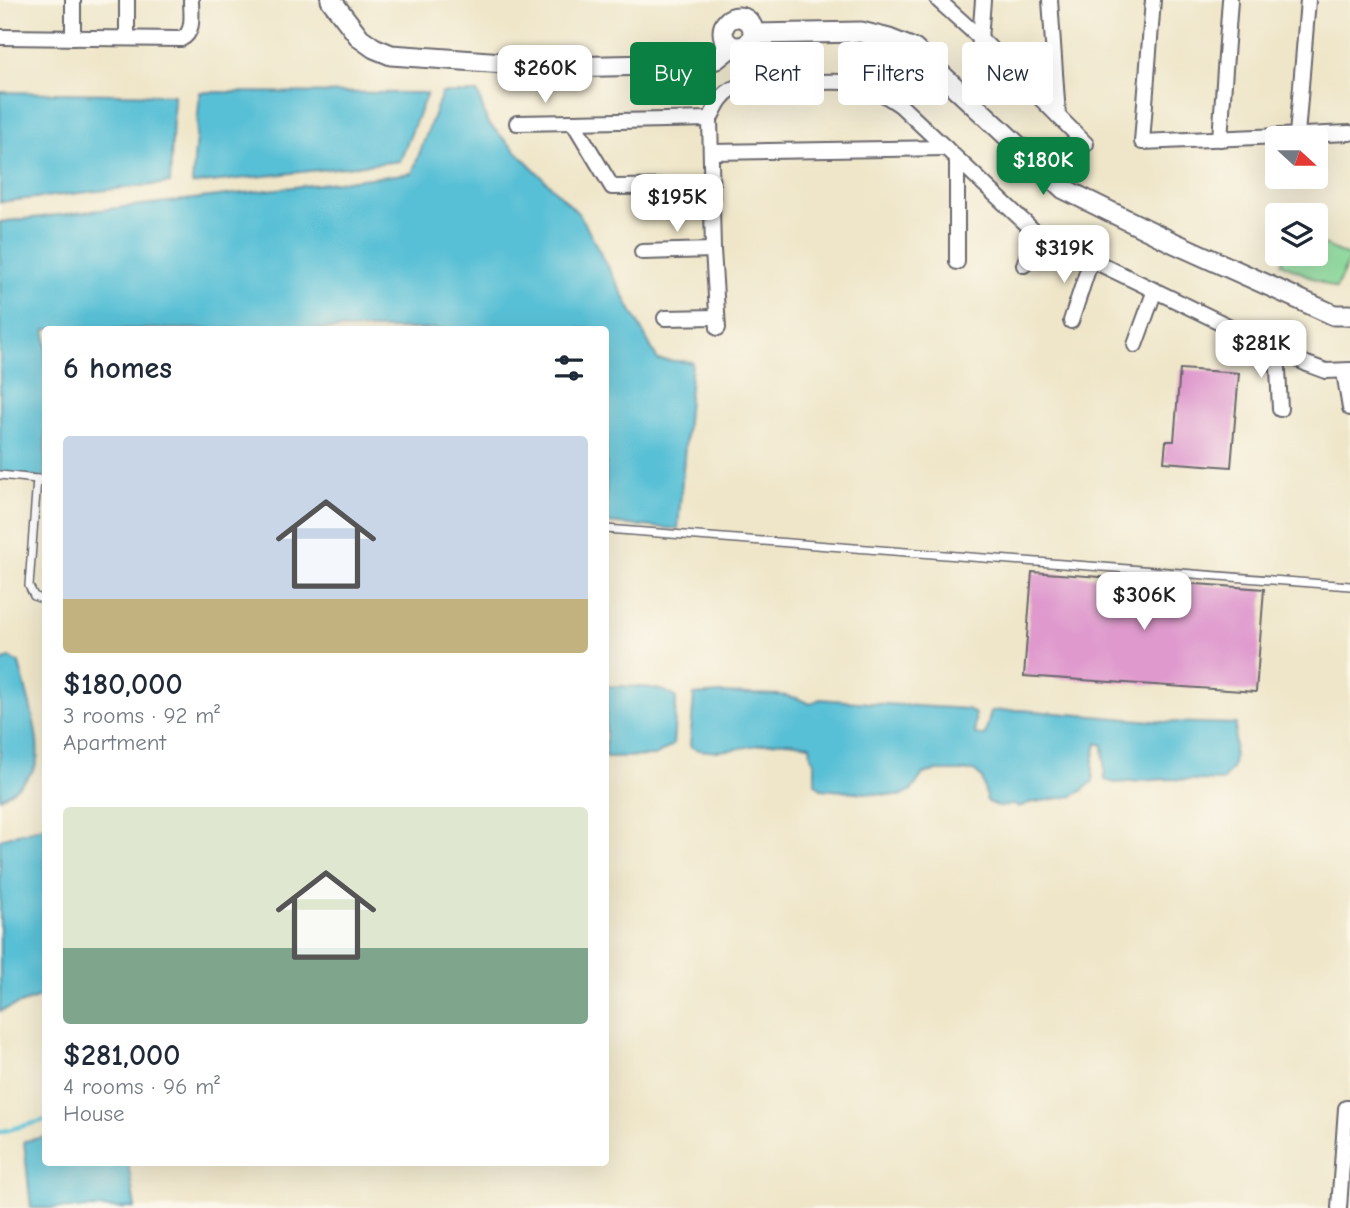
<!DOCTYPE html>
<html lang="en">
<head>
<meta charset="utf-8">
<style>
  body { margin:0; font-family:"Comic Neue",sans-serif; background:#f2f2f3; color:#1f2937; height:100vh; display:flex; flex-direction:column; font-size:26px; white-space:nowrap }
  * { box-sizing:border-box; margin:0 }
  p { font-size:23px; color:#747a83 }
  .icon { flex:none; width:38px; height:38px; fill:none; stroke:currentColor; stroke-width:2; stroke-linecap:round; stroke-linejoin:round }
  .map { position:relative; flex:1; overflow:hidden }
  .side { position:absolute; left:42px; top:326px; width:567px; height:840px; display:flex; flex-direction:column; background:#fff; border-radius:7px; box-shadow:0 7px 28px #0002 }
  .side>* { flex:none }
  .top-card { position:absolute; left:630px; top:42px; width:614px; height:63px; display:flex; gap:14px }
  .needle { width:46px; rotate:111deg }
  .tools { position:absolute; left:1265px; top:126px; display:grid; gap:14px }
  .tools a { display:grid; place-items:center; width:63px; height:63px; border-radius:7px; background:#fff; box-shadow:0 7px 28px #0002; font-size:35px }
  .price { position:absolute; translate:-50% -60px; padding:0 16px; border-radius:14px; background:#fff; color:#222; font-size:23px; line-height:46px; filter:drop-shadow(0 2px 4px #0008) }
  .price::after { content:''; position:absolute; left:50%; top:42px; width:21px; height:16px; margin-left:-10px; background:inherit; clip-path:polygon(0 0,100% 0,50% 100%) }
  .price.on { background:#0b8043; color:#fff }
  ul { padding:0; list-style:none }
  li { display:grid; align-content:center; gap:14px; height:371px; padding:0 21px }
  li span { display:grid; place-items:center; height:217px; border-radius:7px; color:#555 }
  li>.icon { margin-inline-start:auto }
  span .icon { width:126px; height:126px; fill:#fffc; stroke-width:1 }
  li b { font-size:30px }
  h2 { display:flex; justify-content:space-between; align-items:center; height:84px; padding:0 21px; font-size:30px }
  .chip { padding:0 24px; border-radius:7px; background:#fff; box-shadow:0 7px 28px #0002; font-size:24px; line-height:63px }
  .chip.on { background:#0b8043; color:#fff }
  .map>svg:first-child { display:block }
</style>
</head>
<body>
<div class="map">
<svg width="1350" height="1208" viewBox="0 0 1350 1208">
  <rect width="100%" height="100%" fill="#fbf7ec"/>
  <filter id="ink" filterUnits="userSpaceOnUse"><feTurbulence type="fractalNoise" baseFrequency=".0143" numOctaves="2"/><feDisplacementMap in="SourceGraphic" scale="14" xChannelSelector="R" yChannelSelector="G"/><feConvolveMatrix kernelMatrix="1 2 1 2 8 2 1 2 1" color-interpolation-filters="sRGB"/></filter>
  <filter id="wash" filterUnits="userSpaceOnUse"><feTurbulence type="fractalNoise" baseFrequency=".00686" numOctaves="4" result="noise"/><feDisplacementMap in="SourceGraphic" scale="28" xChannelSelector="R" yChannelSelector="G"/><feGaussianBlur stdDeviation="1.57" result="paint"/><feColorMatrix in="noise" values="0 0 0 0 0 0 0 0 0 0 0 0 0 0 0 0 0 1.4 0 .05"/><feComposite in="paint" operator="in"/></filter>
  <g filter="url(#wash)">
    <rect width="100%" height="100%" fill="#efe6c9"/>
    <path fill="#86d898" stroke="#547d6a" stroke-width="2" d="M 1316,241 L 1350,257 L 1336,289 L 1281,263 L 1285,254 L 1316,254 Z"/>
    <g fill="#59c0d6" stroke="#3e7188" stroke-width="2">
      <path d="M 0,92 L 174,95 L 170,183 L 0,202 Z"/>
      <path d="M 200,92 L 427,93 L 400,161 L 192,184 Z"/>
      <path d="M 442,93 L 478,93 L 487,122 L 580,215 L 658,360 L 692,362 L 678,529 L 606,523 L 606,329 L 46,329 L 45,478 L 1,475 L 0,467 L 0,222 L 412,173 Z"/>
      <path d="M 10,658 L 19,663 C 25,688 41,736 37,760 C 35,775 13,792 0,798 L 0,661 Z"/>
      <path d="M 606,686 C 624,687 663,684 676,698 L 676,702 L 673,745 L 655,756 L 606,757 Z"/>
      <path d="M 720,693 L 780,695 L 797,698 L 810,704 L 820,699 L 883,704 L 968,709 L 975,714 L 975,734 L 985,736 L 991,711 L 1021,710 L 1165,722 L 1236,724 L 1233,767 L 1222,781 L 1167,779 L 1115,783 L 1105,780 L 1103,745 L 1097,743 L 1093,762 L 1093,781 L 1083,790 L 1073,796 L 1029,803 L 1019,807 L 1013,804 L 999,807 L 987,801 L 982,778 L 974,771 L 935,771 L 923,774 L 912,790 L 900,796 L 821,789 L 815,783 L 815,763 L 811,756 L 810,745 C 799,744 787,741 777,742 C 755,744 707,759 690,746 L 694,695 Z"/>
      <path d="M 45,826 L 46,984 L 43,985 L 45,995 L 0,1011 L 0,839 Z"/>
      <path d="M 45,1137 L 46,1162 L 128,1162 L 135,1208 L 31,1208 L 24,1141 Z"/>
    </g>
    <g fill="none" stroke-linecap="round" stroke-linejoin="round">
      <path stroke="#59c0d6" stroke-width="4.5" d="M 0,1132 L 46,1120"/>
    </g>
    <g id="blocks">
      <g fill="#df99cd">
        <path d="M 1180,369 L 1239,373 L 1231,467 L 1164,462 L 1166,441 L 1174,441 Z"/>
        <path d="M 1032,572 L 1264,589 L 1256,692 L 1024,676 Z"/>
      </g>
    </g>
  </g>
  <g filter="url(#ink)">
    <use href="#blocks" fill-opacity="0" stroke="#6a676d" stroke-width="2"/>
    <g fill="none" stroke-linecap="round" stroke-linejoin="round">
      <g stroke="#6a676d" stroke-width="10">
        <g id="service">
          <path d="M 0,475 L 46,480"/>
          <path d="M 37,479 L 29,586 L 34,596 L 46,601"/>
          <path d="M 606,529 L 1350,586"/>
        </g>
      </g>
      <g stroke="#6a676d" stroke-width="18">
        <g id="minor">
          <path d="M 127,0 L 127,38"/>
          <path d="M 938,0 L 980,38 L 1086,144"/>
          <path d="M 1050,0 L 1058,116"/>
          <path d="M 1153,0 L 1142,142 L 1350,133"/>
          <path d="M 0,37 L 181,39 C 195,33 191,13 191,0"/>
          <path d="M 73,38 L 73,0"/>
          <path d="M 975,105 L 983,0"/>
          <path d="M 710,119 L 573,122 L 612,187 L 712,186"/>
          <path d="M 517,123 L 573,122"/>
          <path d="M 1297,135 L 1308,0"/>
          <path d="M 1220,139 L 1230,0"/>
          <path d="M 712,152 L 946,148"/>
          <path d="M 957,159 L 957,262"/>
          <path d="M 642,252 L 713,250"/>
          <path d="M 1024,265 L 1036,233"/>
          <path d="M 665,318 L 716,317"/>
          <path d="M 1071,321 L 1091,260"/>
          <path d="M 718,328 L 713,250 L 710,119 C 716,107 720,96 732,89 C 742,83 843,80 856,83 C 873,86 886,96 900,105 L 1036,233 L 1307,364 L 1326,371 L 1350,370"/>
          <path d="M 1135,345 L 1155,290"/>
          <path d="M 1277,349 L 1280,409"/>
          <path d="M 1344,372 L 1350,408"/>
          <path d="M 1339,1208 L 1346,1108 L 1350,1108"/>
        </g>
      </g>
      <g stroke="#6a676d" stroke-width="23">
        <g id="tertiary">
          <path d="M 331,0 L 360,38 L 374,48 L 391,55 L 560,67 L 701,64 L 716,59 L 731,47"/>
          <circle cx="738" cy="32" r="15"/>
          <path d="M 753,34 L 861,32 L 889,39 L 914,49 L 1064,189 L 1172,242 L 1334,315 L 1350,315"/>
        </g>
      </g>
      <use href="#service" stroke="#fff" stroke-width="7"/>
      <use href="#minor" stroke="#fff" stroke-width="14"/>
      <use href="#tertiary" stroke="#fff" stroke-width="19"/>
    </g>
  </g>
</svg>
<div class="tools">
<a><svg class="needle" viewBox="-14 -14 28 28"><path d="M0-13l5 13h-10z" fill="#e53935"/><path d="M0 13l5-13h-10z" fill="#747a83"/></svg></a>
<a><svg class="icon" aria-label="layers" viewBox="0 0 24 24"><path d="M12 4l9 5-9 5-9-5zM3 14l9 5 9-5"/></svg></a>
</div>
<b class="price" style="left:545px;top:105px">$260K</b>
<b class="price on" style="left:1043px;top:197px">$180K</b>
<b class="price" style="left:677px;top:234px">$195K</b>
<b class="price" style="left:1064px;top:285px">$319K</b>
<b class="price" style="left:1261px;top:380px">$281K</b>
<b class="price" style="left:1144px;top:632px">$306K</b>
<div class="top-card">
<a class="chip on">Buy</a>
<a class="chip">Rent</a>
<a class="chip">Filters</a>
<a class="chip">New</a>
</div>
<section class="side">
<h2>6 homes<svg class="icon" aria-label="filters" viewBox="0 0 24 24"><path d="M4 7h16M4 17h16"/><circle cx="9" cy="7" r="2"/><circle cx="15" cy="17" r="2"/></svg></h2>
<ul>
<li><span style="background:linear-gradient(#c9d6e8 75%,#c2b280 0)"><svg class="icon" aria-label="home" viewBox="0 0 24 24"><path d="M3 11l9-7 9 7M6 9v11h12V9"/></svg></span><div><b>$180,000</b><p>3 rooms · 92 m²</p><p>Apartment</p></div></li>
<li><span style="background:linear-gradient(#dfe7d0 65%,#7fa58c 0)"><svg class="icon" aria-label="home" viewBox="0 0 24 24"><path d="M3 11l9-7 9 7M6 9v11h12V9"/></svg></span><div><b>$281,000</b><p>4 rooms · 96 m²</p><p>House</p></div></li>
</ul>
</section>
</div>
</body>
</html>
